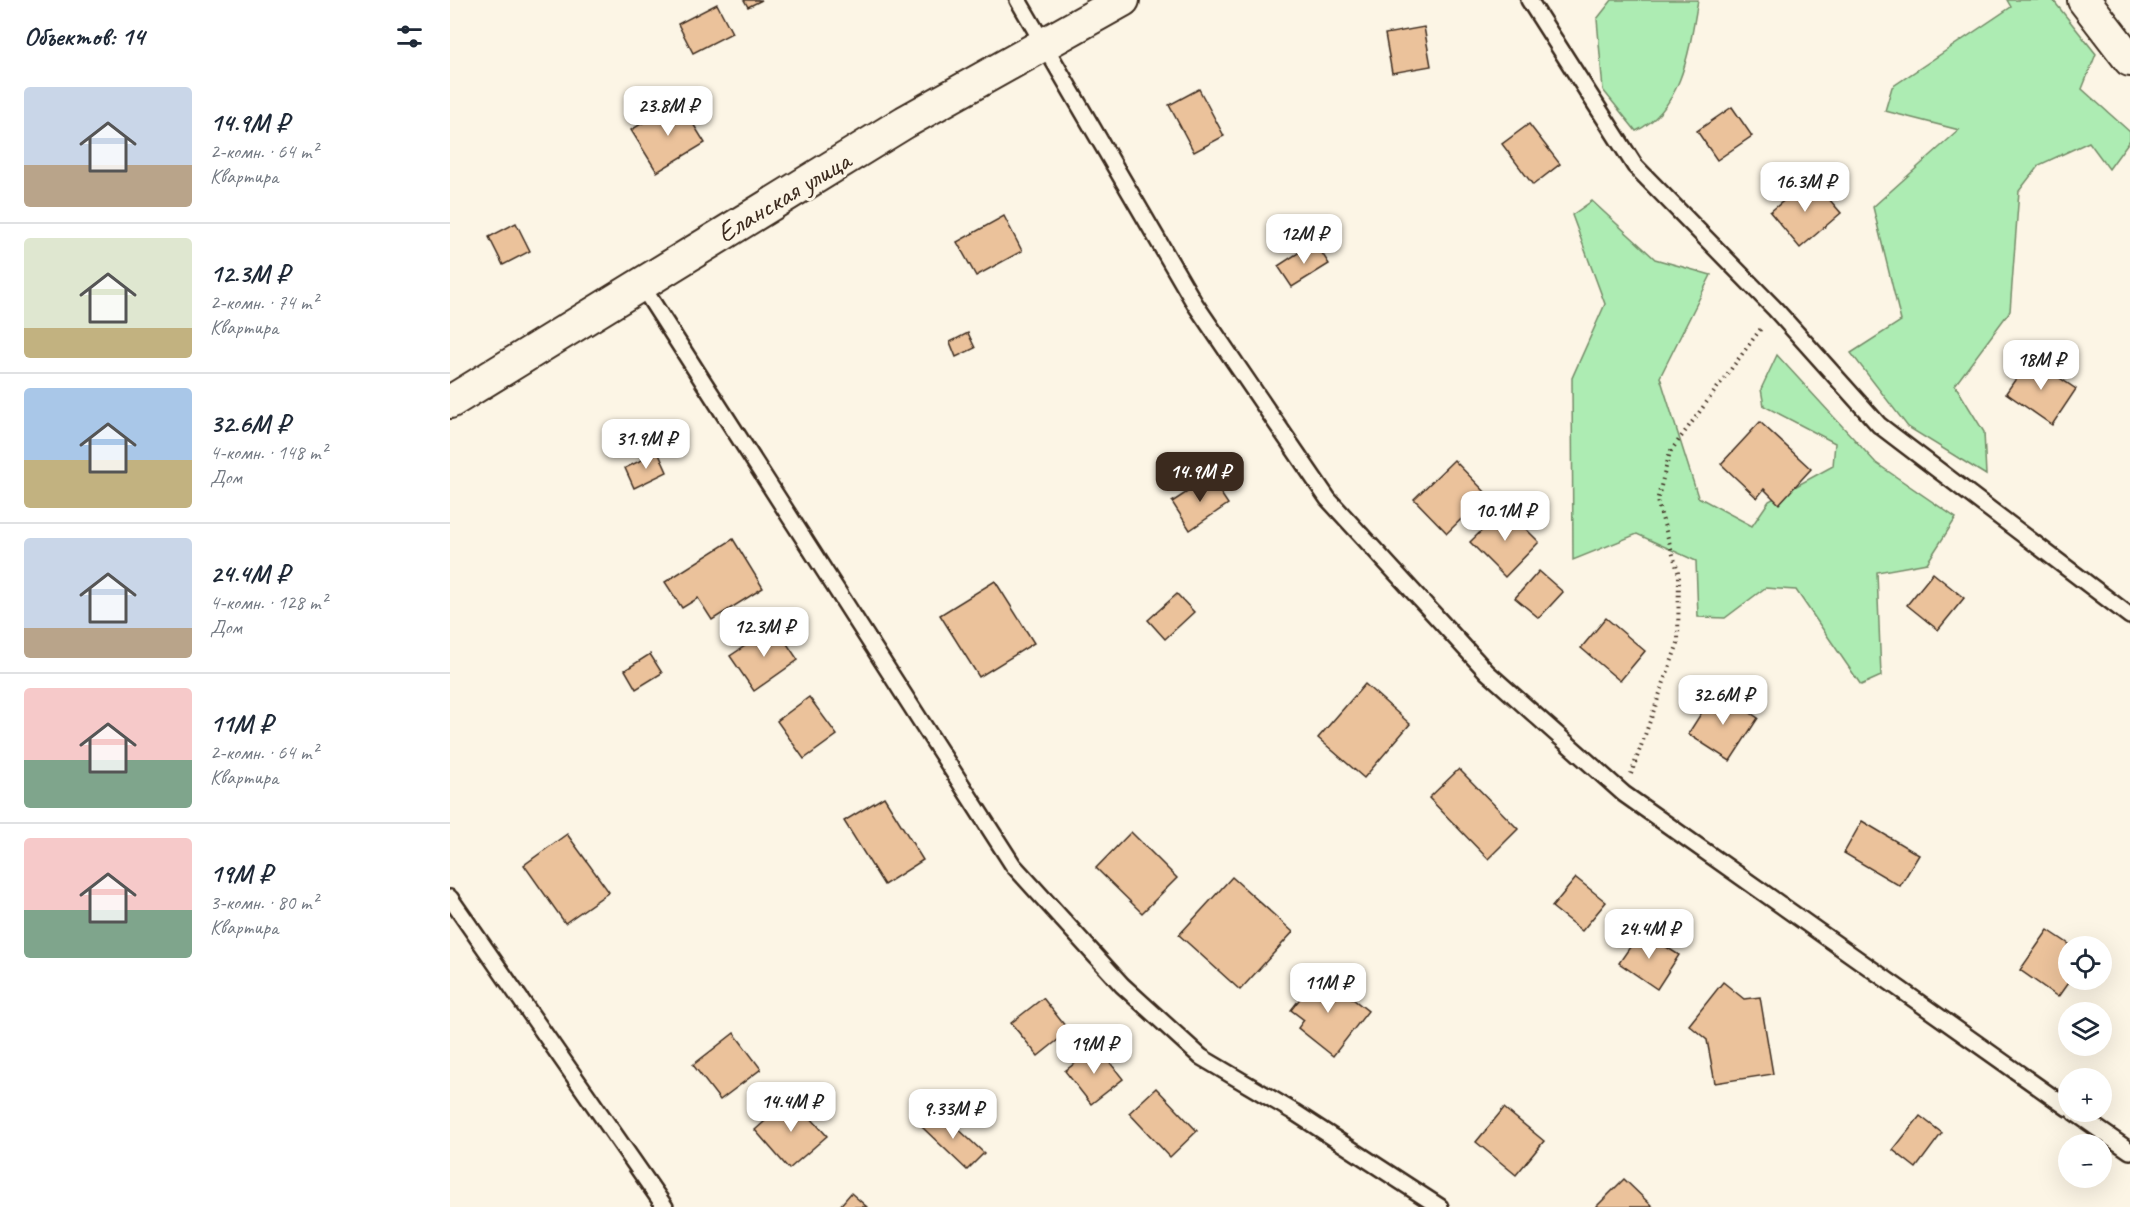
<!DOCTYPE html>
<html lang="ru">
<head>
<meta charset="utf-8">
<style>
  body { margin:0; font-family:Caveat,sans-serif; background:#f2f2f3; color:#1f2937; height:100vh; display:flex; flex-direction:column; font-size:22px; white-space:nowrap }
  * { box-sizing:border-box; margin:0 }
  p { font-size:20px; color:#747a83 }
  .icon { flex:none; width:33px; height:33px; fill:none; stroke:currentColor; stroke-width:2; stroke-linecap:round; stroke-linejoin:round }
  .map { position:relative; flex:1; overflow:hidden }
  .side { display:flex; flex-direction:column; background:#fff; width:450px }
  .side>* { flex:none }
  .fabs { position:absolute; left:1608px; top:936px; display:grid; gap:12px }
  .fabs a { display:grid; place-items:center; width:54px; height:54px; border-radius:50%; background:#fff; box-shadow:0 6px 24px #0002; font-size:30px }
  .price { position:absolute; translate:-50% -51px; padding:0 14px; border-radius:12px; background:#fff; color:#222; font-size:20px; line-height:39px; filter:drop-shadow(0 2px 3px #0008) }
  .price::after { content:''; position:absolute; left:50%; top:36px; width:18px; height:14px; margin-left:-9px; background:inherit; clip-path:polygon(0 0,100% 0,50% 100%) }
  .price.selected { background:#3b2a1e; color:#fff }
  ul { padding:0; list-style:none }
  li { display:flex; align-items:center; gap:18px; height:150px; padding:0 24px }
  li+li { border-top:2px solid #e0e1e3 }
  li span { display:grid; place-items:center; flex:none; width:168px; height:120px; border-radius:6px; color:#555 }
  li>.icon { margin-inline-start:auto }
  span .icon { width:72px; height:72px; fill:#fffc; stroke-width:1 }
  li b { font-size:26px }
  h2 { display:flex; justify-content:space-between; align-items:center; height:72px; padding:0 24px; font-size:26px }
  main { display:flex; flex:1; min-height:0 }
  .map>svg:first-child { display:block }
</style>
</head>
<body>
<main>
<section class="side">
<h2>Объектов: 14<svg class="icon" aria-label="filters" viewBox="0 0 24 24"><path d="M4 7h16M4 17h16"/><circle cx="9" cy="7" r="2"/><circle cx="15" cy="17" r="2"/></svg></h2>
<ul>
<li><span style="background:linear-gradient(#c9d6e8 65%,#b9a48a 0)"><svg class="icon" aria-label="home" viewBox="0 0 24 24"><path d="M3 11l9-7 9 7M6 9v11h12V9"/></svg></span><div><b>14.9M ₽</b><p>2-комн. · 64 m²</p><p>Квартира</p></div></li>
<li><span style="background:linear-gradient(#dfe7d0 75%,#c2b280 0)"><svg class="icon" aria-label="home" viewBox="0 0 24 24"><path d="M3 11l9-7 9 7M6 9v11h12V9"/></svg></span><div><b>12.3M ₽</b><p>2-комн. · 74 m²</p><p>Квартира</p></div></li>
<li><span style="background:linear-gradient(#a9c7e8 60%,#c2b280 0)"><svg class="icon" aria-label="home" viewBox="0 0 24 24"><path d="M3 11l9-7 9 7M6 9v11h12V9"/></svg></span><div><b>32.6M ₽</b><p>4-комн. · 148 m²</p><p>Дом</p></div></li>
<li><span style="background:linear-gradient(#c9d6e8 75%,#b9a48a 0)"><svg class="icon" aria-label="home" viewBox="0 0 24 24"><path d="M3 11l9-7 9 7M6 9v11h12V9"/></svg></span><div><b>24.4M ₽</b><p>4-комн. · 128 m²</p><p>Дом</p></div></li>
<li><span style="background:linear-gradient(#f6c9c9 60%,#7fa58c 0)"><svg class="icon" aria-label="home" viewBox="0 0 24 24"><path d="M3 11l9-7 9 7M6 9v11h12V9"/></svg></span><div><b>11M ₽</b><p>2-комн. · 64 m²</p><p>Квартира</p></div></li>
<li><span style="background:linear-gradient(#f6c9c9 60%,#7fa58c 0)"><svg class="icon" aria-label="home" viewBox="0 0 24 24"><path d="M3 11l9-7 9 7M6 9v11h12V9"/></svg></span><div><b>19M ₽</b><p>3-комн. · 80 m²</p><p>Квартира</p></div></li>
</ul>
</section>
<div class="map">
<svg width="1680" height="1207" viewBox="0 0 1680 1207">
  <rect width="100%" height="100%" fill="#fcf5e5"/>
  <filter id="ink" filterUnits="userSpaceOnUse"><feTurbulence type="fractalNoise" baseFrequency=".0167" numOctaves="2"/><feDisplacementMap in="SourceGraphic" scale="12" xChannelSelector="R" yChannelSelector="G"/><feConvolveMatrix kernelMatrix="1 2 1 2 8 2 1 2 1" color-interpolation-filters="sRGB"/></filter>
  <g filter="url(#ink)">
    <g fill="#adecb3" stroke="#748b68" stroke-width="1.5">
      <path d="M 1162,0 L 1248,0 C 1240,46 1233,109 1186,131 L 1153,90 L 1147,19 Z"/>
      <path d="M 1557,0 L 1603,0 L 1646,54 L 1632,89 L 1680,132 L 1680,140 L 1659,169 L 1639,142 L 1589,165 L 1569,191 L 1560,311 L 1505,385 L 1534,432 L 1536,475 L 1458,427 L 1401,353 L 1451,321 L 1423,207 L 1509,130 L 1435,111 L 1442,87 L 1561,7 Z"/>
      <path d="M 1142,201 L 1205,259 L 1261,275 L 1210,377 L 1248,497 L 1302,526 L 1319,501 L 1383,466 L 1385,443 L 1314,406 L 1311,389 L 1327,355 L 1426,463 L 1506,518 L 1477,563 L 1427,572 L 1431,676 L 1411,685 L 1346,590 L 1315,588 L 1275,618 L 1248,617 L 1246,561 L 1187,534 L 1123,560 L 1122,378 L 1155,304 L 1122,215 Z"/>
    </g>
    <g fill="#ebc29b" stroke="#3b2a1e" stroke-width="1.5">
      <path d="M 294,0 L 312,0 L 298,7 Z"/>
      <path d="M 267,4 L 282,33 L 243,53 L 228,24 Z"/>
      <path d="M 974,27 L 981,66 L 942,73 L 935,34 Z"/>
      <path d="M 749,89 L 774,136 L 744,152 L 719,105 Z"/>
      <path d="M 229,101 L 255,143 L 207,172 L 181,130 Z"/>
      <path d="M 1282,107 L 1302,136 L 1267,160 L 1247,131 Z"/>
      <path d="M 1079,124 L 1110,164 L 1083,185 L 1052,144 Z"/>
      <path d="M 1361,178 L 1391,213 L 1350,248 L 1320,212 Z"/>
      <path d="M 554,216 L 572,251 L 526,276 L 507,242 Z"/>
      <path d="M 66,223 L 80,251 L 53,265 L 39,237 Z"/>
      <path d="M 865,242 L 879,264 L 842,287 L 828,266 Z"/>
      <path d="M 518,333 L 525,348 L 506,357 L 500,342 Z"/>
      <path d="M 1580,358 L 1626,389 L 1602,425 L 1556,393 Z"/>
      <path d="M 1310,422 L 1361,469 L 1329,504 L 1314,489 L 1307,498 L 1271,464 Z"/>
      <path d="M 208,452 L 217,472 L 184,488 L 175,468 Z"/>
      <path d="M 1004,460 L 1037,494 L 997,533 L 964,499 Z"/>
      <path d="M 760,477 L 778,504 L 740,530 L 722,502 Z"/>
      <path d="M 1055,508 L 1089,542 L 1055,577 L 1020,542 Z"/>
      <path d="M 283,539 L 313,588 L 262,620 L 248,598 L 232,608 L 215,582 Z"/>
      <path d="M 1089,571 L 1113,592 L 1089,618 L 1065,598 Z"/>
      <path d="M 1483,573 L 1514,598 L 1488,630 L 1457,605 Z"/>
      <path d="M 545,581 L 584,643 L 529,677 L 490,615 Z"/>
      <path d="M 727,594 L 744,612 L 715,639 L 698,620 Z"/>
      <path d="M 1156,618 L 1195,651 L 1170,681 L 1131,648 Z"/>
      <path d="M 325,626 L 348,660 L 304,691 L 280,656 Z"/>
      <path d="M 200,654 L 212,673 L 186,689 L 175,670 Z"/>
      <path d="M 915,684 L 960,724 L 914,778 L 868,738 Z"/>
      <path d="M 1266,690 L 1308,718 L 1280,761 L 1238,734 Z"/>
      <path d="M 359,697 L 387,735 L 354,759 L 327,721 Z"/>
      <path d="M 1009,769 L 1068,829 L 1038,859 L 979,798 Z"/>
      <path d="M 434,797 L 473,860 L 434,885 L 394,821 Z"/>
      <path d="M 1412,821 L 1469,855 L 1450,886 L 1394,853 Z"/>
      <path d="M 681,832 L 727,878 L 692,913 L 646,868 Z"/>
      <path d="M 117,834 L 159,892 L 115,923 L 74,865 Z"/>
      <path d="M 782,877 L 843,932 L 790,990 L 729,935 Z"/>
      <path d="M 1126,878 L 1156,902 L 1132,931 L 1102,907 Z"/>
      <path d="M 1598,930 L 1622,946 L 1618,946 L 1620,980 L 1608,997 L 1570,970 Z"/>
      <path d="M 1191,931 L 1229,955 L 1207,989 L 1169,963 Z"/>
      <path d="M 870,973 L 918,1011 L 883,1056 L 848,1028 L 854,1020 L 841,1010 Z"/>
      <path d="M 1273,982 L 1294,999 L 1310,997 L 1323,1074 L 1265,1083 L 1257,1040 L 1239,1025 Z"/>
      <path d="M 593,998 L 619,1031 L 588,1056 L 561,1023 Z"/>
      <path d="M 284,1033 L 311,1069 L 270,1100 L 243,1065 Z"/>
      <path d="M 647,1046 L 673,1079 L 641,1104 L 615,1071 Z"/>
      <path d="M 706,1088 L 747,1131 L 720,1157 L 679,1113 Z"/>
      <path d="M 342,1097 L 377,1136 L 339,1169 L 305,1130 Z"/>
      <path d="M 1054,1108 L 1094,1141 L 1066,1175 L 1026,1142 Z"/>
      <path d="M 489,1111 L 534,1153 L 517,1170 L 472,1127 Z"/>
      <path d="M 1470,1116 L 1492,1133 L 1466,1168 L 1443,1150 Z"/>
      <path d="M 1174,1179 L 1203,1207 L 1146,1207 Z"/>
      <path d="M 401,1193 L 417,1207 L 389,1207 Z"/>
    </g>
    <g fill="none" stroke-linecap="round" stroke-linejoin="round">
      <g stroke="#3b2a1e" stroke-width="20">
        <g id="service">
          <path d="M 568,0 L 745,304 L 878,499 L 1037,672 L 1174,794 L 1618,1108"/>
          <path d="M 1079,0 L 1185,166 L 1325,309 L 1429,425 L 1680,616"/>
          <path d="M 190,283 L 563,865 L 672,985 L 751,1057 L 844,1112 L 990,1207"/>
          <path d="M 0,898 L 215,1207"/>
          <path d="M 1624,1112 L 1680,1151"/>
        </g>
      </g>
      <g stroke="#3b2a1e" stroke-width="36">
        <g id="minor">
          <path d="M 1634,0 L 1680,60"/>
          <path d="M 0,402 L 455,122 L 673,0"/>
        </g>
      </g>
      <path stroke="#3b2a1e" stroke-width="4" stroke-dasharray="1.5 4.5" stroke-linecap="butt" d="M 1181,774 L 1228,643 L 1229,575 L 1207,501 L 1220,452 L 1312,327"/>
      <use href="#service" stroke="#fcf5e5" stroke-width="15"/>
      <use href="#minor" stroke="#fcf5e5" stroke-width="32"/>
    </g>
  </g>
  <g text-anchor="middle" stroke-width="6" stroke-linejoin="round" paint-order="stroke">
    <g font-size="28" fill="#3b2a1e" stroke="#fcf5e5">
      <text transform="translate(333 196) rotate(-31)" y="10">Еланская улица</text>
    </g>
  </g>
</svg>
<div class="fabs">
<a><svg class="icon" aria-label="locate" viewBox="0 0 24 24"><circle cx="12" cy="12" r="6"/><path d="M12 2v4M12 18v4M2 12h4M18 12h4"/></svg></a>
<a><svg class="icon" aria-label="layers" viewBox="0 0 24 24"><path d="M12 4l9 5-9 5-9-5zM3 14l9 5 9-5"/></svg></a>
<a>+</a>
<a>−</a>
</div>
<b class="price" style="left:218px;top:137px">23.8M ₽</b>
<b class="price" style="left:1355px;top:213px">16.3M ₽</b>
<b class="price" style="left:854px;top:265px">12M ₽</b>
<b class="price" style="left:1591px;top:391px">18M ₽</b>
<b class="price" style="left:196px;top:470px">31.9M ₽</b>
<b class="price selected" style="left:750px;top:503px">14.9M ₽</b>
<b class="price" style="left:1055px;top:542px">10.1M ₽</b>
<b class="price" style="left:314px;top:658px">12.3M ₽</b>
<b class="price" style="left:1273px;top:726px">32.6M ₽</b>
<b class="price" style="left:1199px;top:960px">24.4M ₽</b>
<b class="price" style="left:878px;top:1014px">11M ₽</b>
<b class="price" style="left:644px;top:1075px">19M ₽</b>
<b class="price" style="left:341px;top:1133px">14.4M ₽</b>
<b class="price" style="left:503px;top:1140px">9.33M ₽</b>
</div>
</main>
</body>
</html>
